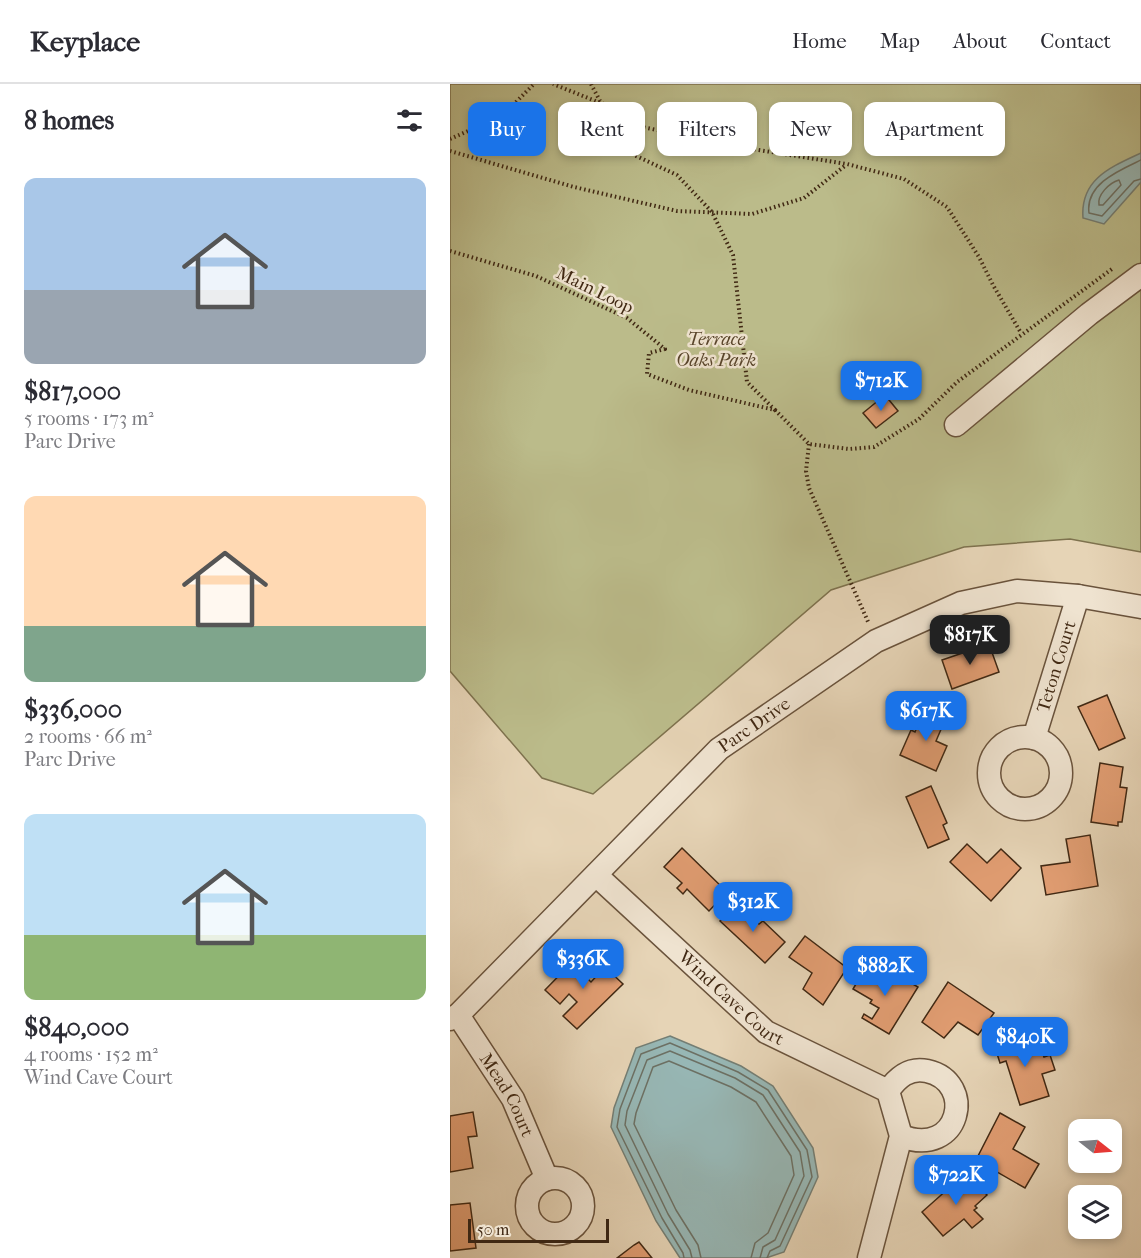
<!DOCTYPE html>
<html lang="en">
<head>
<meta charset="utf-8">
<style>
  body { margin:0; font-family:"IM FELL French Canon",serif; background:#f7f7f7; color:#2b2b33; height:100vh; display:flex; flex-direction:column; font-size:22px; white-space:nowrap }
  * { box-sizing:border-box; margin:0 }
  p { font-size:20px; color:#7c7c81 }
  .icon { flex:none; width:33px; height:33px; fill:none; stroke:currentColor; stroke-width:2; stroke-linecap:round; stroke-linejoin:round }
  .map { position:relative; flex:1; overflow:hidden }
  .side { display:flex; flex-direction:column; background:#fff; width:450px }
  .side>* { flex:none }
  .hud { position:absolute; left:18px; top:18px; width:570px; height:54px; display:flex; gap:12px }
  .needle { width:39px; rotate:107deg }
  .fabs { position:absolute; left:618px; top:1035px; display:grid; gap:12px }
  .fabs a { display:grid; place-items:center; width:54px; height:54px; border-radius:12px; background:#fff; box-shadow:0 3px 9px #0003; font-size:30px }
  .scale { position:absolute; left:18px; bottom:15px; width:141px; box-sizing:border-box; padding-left:6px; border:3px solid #402813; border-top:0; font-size:16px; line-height:21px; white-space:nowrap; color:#402813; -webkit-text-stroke:4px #efe3d0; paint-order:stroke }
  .price { position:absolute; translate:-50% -51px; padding:0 14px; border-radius:12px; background:#1a73e8; color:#fff; font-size:20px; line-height:39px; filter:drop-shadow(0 2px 3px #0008) }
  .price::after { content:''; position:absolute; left:50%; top:36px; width:18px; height:14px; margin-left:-9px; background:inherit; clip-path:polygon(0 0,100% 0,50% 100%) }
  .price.on { background:#222; color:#fff }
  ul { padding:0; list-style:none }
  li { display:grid; align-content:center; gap:12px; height:318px; padding:0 24px }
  li span { display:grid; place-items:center; height:186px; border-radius:12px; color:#555 }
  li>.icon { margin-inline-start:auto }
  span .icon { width:108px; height:108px; fill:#fffc; stroke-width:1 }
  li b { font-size:26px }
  h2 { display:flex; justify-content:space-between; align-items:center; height:72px; padding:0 24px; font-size:26px }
  .chip { padding:0 21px; border-radius:12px; background:#fff; box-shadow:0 3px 9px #0003; font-size:21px; line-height:54px }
  .chip.on { background:#1a73e8; color:#fff }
  header { display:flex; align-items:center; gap:36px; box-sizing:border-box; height:84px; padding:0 30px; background:#fff; border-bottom:2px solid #e1e1e2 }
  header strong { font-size:28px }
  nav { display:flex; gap:33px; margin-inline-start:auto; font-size:21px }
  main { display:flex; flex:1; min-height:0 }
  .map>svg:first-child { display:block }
</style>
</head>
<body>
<header>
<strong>Keyplace</strong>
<nav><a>Home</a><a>Map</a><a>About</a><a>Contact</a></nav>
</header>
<main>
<section class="side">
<h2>8 homes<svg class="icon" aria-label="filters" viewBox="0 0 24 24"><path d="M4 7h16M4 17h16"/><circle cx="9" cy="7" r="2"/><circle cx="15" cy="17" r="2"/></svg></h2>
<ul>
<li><span style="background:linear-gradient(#a9c7e8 60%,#9aa5b1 0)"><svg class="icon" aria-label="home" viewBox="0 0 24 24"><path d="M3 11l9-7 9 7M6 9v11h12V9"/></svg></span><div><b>$817,000</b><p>5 rooms · 173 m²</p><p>Parc Drive</p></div></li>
<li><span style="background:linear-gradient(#ffd9b3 70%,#7fa58c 0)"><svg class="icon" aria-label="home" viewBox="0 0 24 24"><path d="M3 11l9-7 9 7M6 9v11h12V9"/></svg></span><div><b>$336,000</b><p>2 rooms · 66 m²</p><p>Parc Drive</p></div></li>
<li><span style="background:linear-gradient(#bfe0f5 65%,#8fb573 0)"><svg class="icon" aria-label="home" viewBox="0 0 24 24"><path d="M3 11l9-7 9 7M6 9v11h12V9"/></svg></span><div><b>$840,000</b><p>4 rooms · 152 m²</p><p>Wind Cave Court</p></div></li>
</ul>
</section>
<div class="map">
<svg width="691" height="1174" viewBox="0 0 691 1174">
  <rect width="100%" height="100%" fill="#e6d4b6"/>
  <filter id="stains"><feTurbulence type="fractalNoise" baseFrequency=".00333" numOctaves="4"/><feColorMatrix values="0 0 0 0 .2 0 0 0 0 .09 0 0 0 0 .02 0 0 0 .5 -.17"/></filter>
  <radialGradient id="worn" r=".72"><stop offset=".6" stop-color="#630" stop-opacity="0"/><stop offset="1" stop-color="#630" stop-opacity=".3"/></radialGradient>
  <path fill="#bbbb8a" stroke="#7e724e" stroke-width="1.5" d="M 0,0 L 691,0 L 691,468 L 620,455 L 514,463 L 381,506 L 143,710 L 92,694 L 0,587 Z"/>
  <g fill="#97b7b5" stroke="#747e74" stroke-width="1.5">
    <path d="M 691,69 L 691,98 L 654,140 L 633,134 C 630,95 661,83 691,69 Z"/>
    <path d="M 220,952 L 291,982 L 323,1002 L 363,1064 L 368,1093 L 334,1168 L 316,1174 L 230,1174 L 206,1137 L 161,1043 L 164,1024 L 186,964 Z"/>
  </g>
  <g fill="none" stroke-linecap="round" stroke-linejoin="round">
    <g stroke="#6c7064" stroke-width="1.5">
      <path d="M 691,76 C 670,86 635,100 639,129 L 652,132 L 684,97 L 691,95"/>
      <path d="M 669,96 L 671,101 L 653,121 L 649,121 C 647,111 659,99 669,96 Z"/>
      <path d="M 234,1174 L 233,1169 L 212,1134 L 167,1043 L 170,1025 L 191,970 L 220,959 L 288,988 L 318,1006 L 357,1066 L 362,1093 L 330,1162 L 320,1167 L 317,1174"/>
      <path d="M 242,1174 L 240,1166 L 218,1130 L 175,1041 L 177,1027 L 197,976 L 220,967 L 285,994 L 313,1011 L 350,1068 L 354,1092 L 325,1156 L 313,1163 L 310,1174"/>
      <path d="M 251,1174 L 248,1161 L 226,1126 L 184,1040 L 186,1029 L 203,983 L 219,977 L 281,1003 L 306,1018 L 341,1072 L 344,1091 L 318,1149 L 305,1159 L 301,1174"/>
    </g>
  </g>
  <g fill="#e19d72" stroke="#402813" stroke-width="1.5">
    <path d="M 435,311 L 448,327 L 426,344 L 413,329 Z"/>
    <path d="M 539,560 L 549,588 L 502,605 L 492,576 Z"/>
    <path d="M 657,611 L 675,654 L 649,666 L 628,623 Z"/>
    <path d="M 474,626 L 495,636 L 486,657 L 497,662 L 486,687 L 450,671 L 461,646 L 465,648 Z"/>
    <path d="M 650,679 L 673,683 L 670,703 L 677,704 L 672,738 L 668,738 L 668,742 L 641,738 Z"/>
    <path d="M 481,702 L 497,739 L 493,741 L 499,755 L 478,764 L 456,713 Z"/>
    <path d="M 640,751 L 648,802 L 596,811 L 591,782 L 620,778 L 616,755 Z"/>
    <path d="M 517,760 L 537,779 L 551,765 L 571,784 L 541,817 L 500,778 Z"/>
    <path d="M 232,764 L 277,808 L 259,827 L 237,805 L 233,810 L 227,804 L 232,799 L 214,783 Z"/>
    <path d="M 287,819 L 309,840 L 313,837 L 335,858 L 315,879 L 270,837 Z"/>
    <path d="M 355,852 L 397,884 L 373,921 L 353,905 L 362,889 L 339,873 Z"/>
    <path d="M 128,872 L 144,888 L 137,894 L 141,898 L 155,883 L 173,900 L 127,945 L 113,932 L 127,918 L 119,910 L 110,920 L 95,906 Z"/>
    <path d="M 416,883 L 440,897 L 444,889 L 468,903 L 439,950 L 412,934 L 414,930 L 422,935 L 429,924 L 420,919 L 422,916 L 403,905 Z"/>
    <path d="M 498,898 L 544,929 L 528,951 L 508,938 L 494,954 L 472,938 Z"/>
    <path d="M 567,949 L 572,965 L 581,962 L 584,970 L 592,968 L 594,973 L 600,971 L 605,986 L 592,990 L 599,1012 L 570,1021 L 556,977 L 550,979 L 543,957 Z"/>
    <path d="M 23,1028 L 27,1052 L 18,1053 L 23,1084 L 0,1088 L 0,1032 Z"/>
    <path d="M 550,1029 L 575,1043 L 563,1065 L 589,1080 L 575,1104 L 526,1076 Z"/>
    <path d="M 517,1088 L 537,1111 L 525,1122 L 527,1124 L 524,1126 L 533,1135 L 522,1144 L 514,1135 L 493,1152 L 472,1128 Z"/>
    <path d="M 20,1119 L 26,1164 L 0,1167 L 0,1121 Z"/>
    <path d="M 189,1158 L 202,1174 L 167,1174 L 184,1161 Z"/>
  </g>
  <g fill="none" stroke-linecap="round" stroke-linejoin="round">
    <g stroke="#6a533c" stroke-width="25">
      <g id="minor">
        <path d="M 506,341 L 639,230 L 691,191"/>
        <circle cx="575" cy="689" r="36"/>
        <path id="s1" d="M 584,654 L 628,512"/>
        <path id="s2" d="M 146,791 L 316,948 L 438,1007 L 451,1052 L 419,1174"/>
        <path id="s3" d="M 8,931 L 63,1015 L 97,1095"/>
        <path id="s4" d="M 0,935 L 8,931 L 269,665 L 426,557 L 511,519 L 567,507 L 628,512 L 691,523"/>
        <path d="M 438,1007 C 447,994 459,983 477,987 C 527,998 510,1075 451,1052"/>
        <circle cx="105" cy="1122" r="28"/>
      </g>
    </g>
    <g stroke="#402813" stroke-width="4" stroke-dasharray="1.5 3" stroke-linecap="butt">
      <path d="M 141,0 L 150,17 L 153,19"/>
      <path d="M 159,23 L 192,43 L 296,64 L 397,80 L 454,95 L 497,123 L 529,173 L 543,201 L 571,249"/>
      <path d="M 0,55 L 52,32 L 84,0"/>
      <path d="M 0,67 L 124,103 L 227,127 L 302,130 L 354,114 L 396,81"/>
      <path d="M 0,167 L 86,192 L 177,234 L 215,265 L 199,269 L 197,290 L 239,306 L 325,326 L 297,298 L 283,171 L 262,128 L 227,91 L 184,71 L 158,22 L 103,0"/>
      <path d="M 325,326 L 359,360 L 399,365 L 424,363 L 469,335 L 507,298 L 662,185"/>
      <path d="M 359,360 L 356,387 L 359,404 L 419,540"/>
    </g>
    <use href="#minor" stroke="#efe3d0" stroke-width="22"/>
  </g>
  <g text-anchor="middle" stroke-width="5" stroke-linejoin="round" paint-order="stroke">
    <g font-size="18" fill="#402813" stroke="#efe3d0">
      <text transform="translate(145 206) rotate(26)" y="6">Main Loop</text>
      <text dy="6" stroke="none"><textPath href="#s1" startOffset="75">Teton Court</textPath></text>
      <text dy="6" stroke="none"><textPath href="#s4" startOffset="424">Parc Drive</textPath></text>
      <text dy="6" stroke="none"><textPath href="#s2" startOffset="183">Wind Cave Court</textPath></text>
      <text dy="6" stroke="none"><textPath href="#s3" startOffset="94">Mead Court</textPath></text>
    </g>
    <g font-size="18" font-style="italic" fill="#59452b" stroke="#efe3d0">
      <text x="266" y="261">Terrace<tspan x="266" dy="21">Oaks Park</tspan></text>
    </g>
  </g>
  <rect width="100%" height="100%" filter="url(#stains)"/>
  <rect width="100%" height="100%" fill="url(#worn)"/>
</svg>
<div class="fabs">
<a><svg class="needle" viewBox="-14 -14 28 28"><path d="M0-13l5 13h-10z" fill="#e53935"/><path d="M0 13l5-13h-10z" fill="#7c7c81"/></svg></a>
<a><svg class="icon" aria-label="layers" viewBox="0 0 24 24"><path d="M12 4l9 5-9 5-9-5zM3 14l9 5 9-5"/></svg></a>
</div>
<div class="scale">50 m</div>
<b class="price" style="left:431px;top:328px">$712K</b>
<b class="price on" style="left:520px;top:582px">$817K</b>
<b class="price" style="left:476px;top:658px">$617K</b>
<b class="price" style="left:303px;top:849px">$312K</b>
<b class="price" style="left:133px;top:906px">$336K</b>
<b class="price" style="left:435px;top:913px">$882K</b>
<b class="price" style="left:575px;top:984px">$840K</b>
<b class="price" style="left:506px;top:1122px">$722K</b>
<div class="hud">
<a class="chip on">Buy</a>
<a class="chip">Rent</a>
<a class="chip">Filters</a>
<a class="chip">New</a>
<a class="chip">Apartment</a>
</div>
</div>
</main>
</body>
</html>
